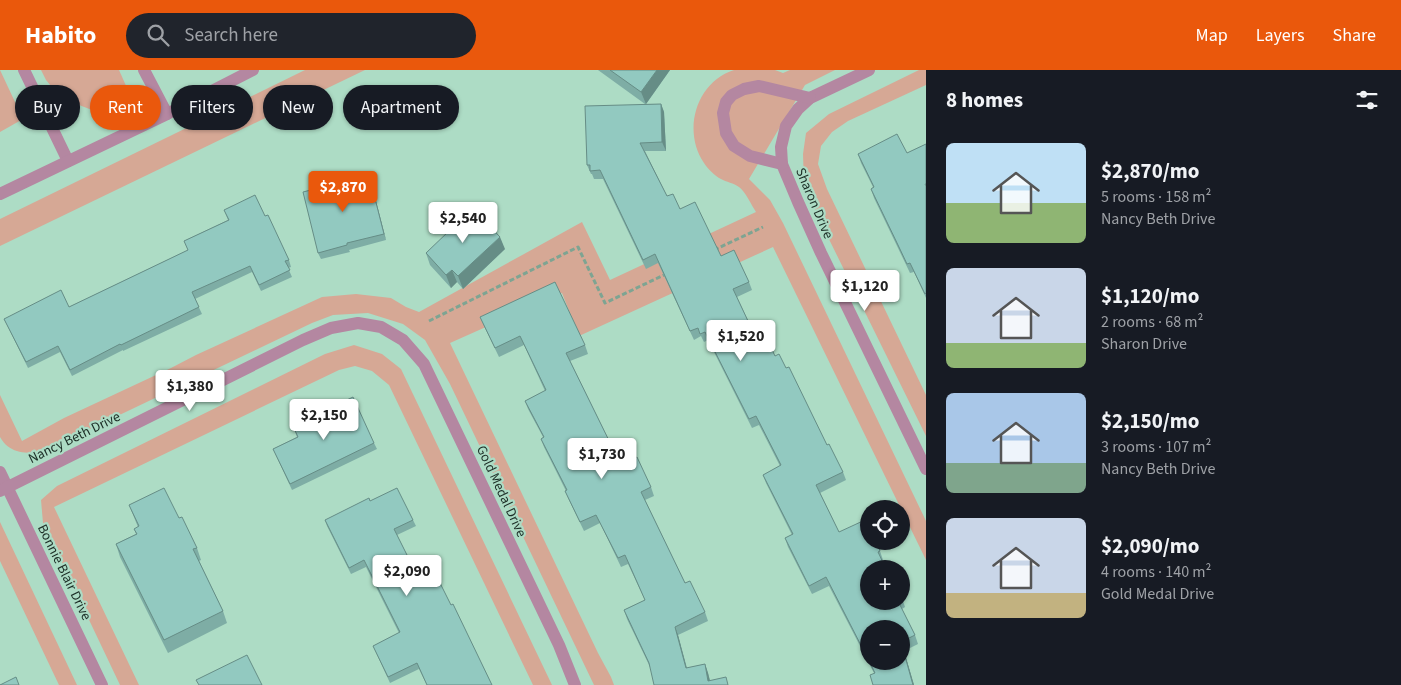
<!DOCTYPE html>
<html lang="en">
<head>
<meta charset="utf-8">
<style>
  body { margin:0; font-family:"Source Sans 3",sans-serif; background:#20242c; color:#f1f3f6; height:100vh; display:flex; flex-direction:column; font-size:19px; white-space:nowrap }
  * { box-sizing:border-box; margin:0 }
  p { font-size:16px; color:#9ea1a6 }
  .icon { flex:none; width:28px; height:28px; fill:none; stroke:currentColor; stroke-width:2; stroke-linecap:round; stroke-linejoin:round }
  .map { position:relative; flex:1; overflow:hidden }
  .side { display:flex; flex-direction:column; background:#171b24; width:475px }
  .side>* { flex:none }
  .hud { position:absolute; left:15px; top:15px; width:475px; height:45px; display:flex; gap:10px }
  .buttons { position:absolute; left:860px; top:430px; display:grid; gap:10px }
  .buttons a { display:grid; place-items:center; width:50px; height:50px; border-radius:50%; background:#171b24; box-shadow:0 1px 4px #0004; font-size:25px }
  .price { position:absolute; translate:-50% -42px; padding:0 11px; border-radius:5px; background:#fff; color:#222; font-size:16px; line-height:32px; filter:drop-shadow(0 1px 2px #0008) }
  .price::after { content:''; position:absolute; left:50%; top:30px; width:15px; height:11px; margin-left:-8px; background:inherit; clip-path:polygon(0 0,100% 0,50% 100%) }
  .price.current { background:#ea580c; color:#fff }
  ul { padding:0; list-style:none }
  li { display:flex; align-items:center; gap:15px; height:125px; padding:0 20px }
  li span { display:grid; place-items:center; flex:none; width:140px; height:100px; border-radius:8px; color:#555 }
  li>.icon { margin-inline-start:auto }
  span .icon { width:60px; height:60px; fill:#fffc; stroke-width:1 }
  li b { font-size:21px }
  h2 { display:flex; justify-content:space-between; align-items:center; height:60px; padding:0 20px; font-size:21px }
  .pill { padding:0 18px; border-radius:22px; background:#171b24; box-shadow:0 1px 4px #0004; font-size:18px; line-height:45px }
  .pill.current { background:#ea580c; color:#fff }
  header { display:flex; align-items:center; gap:30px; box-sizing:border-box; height:70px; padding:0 25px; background:#ea580c; color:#fff }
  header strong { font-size:24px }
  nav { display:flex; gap:28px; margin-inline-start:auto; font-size:18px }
  .search { width:350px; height:45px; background:#20242c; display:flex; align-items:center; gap:12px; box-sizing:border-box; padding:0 18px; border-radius:28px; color:#9ea1a6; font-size:19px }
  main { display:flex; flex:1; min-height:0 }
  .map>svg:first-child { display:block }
</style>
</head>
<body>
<header>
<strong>Habito</strong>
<div class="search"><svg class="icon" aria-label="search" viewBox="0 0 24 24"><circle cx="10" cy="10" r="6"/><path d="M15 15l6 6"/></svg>Search here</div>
<nav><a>Map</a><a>Layers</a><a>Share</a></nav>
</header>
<main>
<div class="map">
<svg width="926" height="615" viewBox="0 0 926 615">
  <rect width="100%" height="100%" fill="#addcc5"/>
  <g fill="#d6a895">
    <path d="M 0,0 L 23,49 L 0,62 Z"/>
    <path d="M 41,0 L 119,0 L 131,27 L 121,38 L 92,40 L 61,28 L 46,10 Z"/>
    <path d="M 305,0 L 365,0 L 0,176 L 0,149 Z"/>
    <path d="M 734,0 L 775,0 L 783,3 L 790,0 L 835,0 L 805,15 L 749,109 L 770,130 L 783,153 L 926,451 L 926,490 L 773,177 L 579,266 L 562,223 L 450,273 L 598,583 L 611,607 L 614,615 L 594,615 L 450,314 L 425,270 L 403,254 L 368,243 L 333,245 L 312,253 L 40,383 C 23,383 9,383 0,367 L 0,325 L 22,371 L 64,348 L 171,298 L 196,285 L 322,227 L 356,224 L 391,228 L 406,237 L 419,242 L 582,152 L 610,210 L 756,142 C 752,136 745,121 739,117 C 734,113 726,112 721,109 C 715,106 707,98 704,93 C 682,61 696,12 734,0 Z"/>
    <path d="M 919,0 L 926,0 L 926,15 L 848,51 L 832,62 L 821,76 L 818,94 L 827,119 L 926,325 L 926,366 L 823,157 L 804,115 L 803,84 L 806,63 L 829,44 Z"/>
    <path d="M 354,275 L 382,284 L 401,299 L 552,615 L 533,615 L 389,315 L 372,301 L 355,296 L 339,300 L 54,437 L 139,615 L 120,615 L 43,453 L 41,430 L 57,416 L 325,284 Z"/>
    <path d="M 0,452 L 77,615 L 59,615 L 0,491 Z"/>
  </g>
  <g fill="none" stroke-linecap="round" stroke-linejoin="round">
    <g stroke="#7ea492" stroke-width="3" stroke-dasharray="5 2.5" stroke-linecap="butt">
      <path d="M 714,180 L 763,157"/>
      <path d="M 429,251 L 578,177 L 605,233 L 666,204"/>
    </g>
    <g stroke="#b487a1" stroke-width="12">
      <path d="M 24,0 L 68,91"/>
      <path d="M 144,0 L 167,44"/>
      <path d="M 869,0 L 810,28 L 798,39 L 786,56 L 781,77 L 782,94 L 798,132 L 821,183 L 926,399"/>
      <path d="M 782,94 L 750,86 L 734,76 L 726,63 L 723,43 L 726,32 L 732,25 L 744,19 L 759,16 L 810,28"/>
      <path d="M 0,124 L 167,44 L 253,0"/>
      <path d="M 0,402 L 102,615"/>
      <path d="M 0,421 L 303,270 L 331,258 L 358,253 L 381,257 L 403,270 L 424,294 L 559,575 L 575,615"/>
    </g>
  </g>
  <g fill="#7eada5">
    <path d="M 598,0 L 670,0 L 646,34 L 661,34 L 664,42 L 666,81 L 645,81 L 667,126 L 680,139 L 721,186 L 749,212 L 752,220 L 737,227 L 756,268 L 775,286 L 827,375 L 843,402 L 846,410 L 820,423 L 839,462 L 880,481 L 883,490 L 882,490 L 869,531 L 901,531 L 901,526 L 902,528 L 905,537 L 902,539 L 915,565 L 918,574 L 904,581 L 914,615 L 873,615 L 874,603 L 829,516 L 812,524 L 788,477 L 785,468 L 792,465 L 766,413 L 763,405 L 780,396 L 759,355 L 752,358 L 708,270 L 704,272 L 701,266 L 694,270 L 658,193 L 646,199 L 603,109 L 594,109 L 592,104 L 591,104 L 587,95 L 645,34 Z"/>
    <path d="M 926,74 L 926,228 L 914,202 L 910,203 L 874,128 L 871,119 L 873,117 L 861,93 L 858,84 L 907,83 Z"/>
    <path d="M 371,112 L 386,170 L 349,180 L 350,182 L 321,189 L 318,183 Z"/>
    <path d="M 224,140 L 265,146 L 289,190 L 291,197 L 288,198 L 292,207 L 261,221 L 252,202 L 195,229 L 202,244 L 123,281 L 123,280 L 72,306 L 60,282 L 28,298 L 7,255 L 4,249 L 69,237 L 188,180 L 184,171 L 228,150 Z"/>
    <path d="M 505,179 L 463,219 L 457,212 L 451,218 L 430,195 L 426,183 Z"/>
    <path d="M 480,247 L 585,275 L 588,284 L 570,291 L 621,395 L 651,417 L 654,426 L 645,430 L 685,513 L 705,542 L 708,551 L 678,565 L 687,598 L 705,594 L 708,603 L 710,611 L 729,615 L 650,597 L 627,549 L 624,540 L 645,530 L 628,494 L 621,497 L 600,453 L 584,461 L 569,430 L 565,421 L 566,421 L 544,377 L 541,369 L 543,367 L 528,339 L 525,331 L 545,321 L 524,275 L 499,287 L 484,256 Z"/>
    <path d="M 293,356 L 374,373 L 377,379 L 292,420 L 273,379 L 297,367 Z"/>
    <path d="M 129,435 L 179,448 L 197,478 L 201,490 L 199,491 L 223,541 L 227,553 L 168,583 L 120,487 L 116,474 L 136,464 L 134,459 L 138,457 Z"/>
    <path d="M 325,450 L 413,450 L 416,456 L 397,465 L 419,509 L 451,535 L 492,615 L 427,615 L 419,599 L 390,613 L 373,576 L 399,563 L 366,497 L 351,504 L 327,456 Z"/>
  </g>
  <g fill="#668d86">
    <path d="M 657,0 L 670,0 L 646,34 L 641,22 Z"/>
    <path d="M 661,34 L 664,42 L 666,81 L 662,72 Z"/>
    <path d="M 369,105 L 371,112 L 386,170 L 384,164 Z"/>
    <path d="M 500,167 L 505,179 L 463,219 L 458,206 Z"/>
    <path d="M 452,200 L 457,212 L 451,218 L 446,205 Z"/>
    <path d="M 675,557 L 678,565 L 689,607 L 686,598 Z"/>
    <path d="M 901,572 L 904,581 L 914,615 L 913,615 Z"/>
    <path d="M 705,594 L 708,603 L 711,615 L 708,611 Z"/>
  </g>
  <g fill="#92c9c0" stroke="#668d86">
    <path d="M 610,0 L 657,0 L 641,22 Z"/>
    <path d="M 661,34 L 662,72 L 640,73 L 667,126 L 673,124 L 680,139 L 695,132 L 721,186 L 734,180 L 749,212 L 733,219 L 756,268 L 764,263 L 775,286 L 779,284 L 786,298 L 789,297 L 827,375 L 829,374 L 843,402 L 816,415 L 839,462 L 865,450 L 869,457 L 869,471 L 876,471 L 880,481 L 878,482 L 886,499 L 869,499 L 869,531 L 898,531 L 915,565 L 901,572 L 901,559 L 869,559 L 869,591 L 826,507 L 809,516 L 785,468 L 793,464 L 763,405 L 781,395 L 756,346 L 749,349 L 705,262 L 700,264 L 698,258 L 690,261 L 655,184 L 643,190 L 600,100 L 590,101 L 590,95 L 587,95 L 585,36 Z"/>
    <path d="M 897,64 L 907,83 L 926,74 L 926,114 L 925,114 L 926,116 L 926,223 L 925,224 L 910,193 L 907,194 L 898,175 L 871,119 L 874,117 L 858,84 Z"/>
    <path d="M 369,105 L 384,164 L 347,173 L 347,175 L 318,183 L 303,122 Z"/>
    <path d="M 255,125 L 265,146 L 268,145 L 289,190 L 285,191 L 290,200 L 259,215 L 250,196 L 192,222 L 199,237 L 121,275 L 120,274 L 70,300 L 58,276 L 26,292 L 4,249 L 61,220 L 69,237 L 188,180 L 184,171 L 229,150 L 224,140 Z"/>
    <path d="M 473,138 L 500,167 L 458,206 L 452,200 L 446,205 L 426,183 Z"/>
    <path d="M 555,212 L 585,275 L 566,283 L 621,395 L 637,387 L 651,417 L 641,422 L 685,513 L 690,511 L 705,542 L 675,557 L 686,598 L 705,594 L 708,611 L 726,607 L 728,615 L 654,615 L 649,593 L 624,540 L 645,530 L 625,485 L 618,488 L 596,445 L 580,452 L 565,421 L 567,420 L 541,369 L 544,367 L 525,331 L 546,320 L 520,266 L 495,278 L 480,247 Z"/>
    <path d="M 353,327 L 374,373 L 290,414 L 273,379 L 298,367 L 293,356 Z"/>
    <path d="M 164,418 L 179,448 L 182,447 L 197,478 L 193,479 L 223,541 L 164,570 L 116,474 L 137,464 L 134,459 L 139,456 L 129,435 Z"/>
    <path d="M 397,418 L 413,450 L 394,459 L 419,509 L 434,501 L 451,535 L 453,534 L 492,615 L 427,615 L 417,593 L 388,607 L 373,576 L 400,562 L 364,490 L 349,498 L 325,450 L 369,428 L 370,431 Z"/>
    <path d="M 901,572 L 913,615 L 873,615 L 870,605 L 875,603 L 869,591 L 901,591 Z"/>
    <path d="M 247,585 L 262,615 L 199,615 L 196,610 Z"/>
    <path d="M 16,607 L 19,615 L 0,615 Z"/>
  </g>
  <g text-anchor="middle" stroke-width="4.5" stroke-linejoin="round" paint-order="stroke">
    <g font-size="14" fill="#1c2e26" stroke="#addcc5">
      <text transform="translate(815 133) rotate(67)" y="5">Sharon Drive</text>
      <text transform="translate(74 367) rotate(-26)" y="5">Nancy Beth Drive</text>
      <text transform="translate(502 421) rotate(65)" y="5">Gold Medal Drive</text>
      <text transform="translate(65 502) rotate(64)" y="5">Bonnie Blair Drive</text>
    </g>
  </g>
</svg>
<div class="buttons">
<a><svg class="icon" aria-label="locate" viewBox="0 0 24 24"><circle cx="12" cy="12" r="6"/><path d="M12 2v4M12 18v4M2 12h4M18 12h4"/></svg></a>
<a>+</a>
<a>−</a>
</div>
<b class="price current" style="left:343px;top:143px">$2,870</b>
<b class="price" style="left:463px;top:174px">$2,540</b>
<b class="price" style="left:865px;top:242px">$1,120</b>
<b class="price" style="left:741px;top:292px">$1,520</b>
<b class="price" style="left:190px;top:342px">$1,380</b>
<b class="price" style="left:324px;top:371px">$2,150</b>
<b class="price" style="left:602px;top:410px">$1,730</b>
<b class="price" style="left:407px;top:527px">$2,090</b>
<div class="hud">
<a class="pill">Buy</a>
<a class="pill current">Rent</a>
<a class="pill">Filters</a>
<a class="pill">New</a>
<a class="pill">Apartment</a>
</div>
</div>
<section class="side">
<h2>8 homes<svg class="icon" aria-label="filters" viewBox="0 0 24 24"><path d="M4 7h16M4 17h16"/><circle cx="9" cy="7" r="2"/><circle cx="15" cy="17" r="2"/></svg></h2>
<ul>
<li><span style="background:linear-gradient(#bfe0f5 60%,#8fb573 0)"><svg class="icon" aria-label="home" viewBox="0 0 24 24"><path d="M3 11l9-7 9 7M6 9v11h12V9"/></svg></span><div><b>$2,870/mo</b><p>5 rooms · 158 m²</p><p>Nancy Beth Drive</p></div></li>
<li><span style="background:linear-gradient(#c9d6e8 75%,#8fb573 0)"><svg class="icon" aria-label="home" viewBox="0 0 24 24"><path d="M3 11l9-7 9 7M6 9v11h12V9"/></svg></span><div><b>$1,120/mo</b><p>2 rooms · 68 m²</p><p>Sharon Drive</p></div></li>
<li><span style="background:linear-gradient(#a9c7e8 70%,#7fa58c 0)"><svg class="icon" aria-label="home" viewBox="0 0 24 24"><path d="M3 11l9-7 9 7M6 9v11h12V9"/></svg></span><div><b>$2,150/mo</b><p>3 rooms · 107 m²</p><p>Nancy Beth Drive</p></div></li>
<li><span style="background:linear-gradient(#c9d6e8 75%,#c2b280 0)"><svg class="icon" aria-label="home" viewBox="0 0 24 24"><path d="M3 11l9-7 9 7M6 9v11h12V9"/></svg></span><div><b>$2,090/mo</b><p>4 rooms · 140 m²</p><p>Gold Medal Drive</p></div></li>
</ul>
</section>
</main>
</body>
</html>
